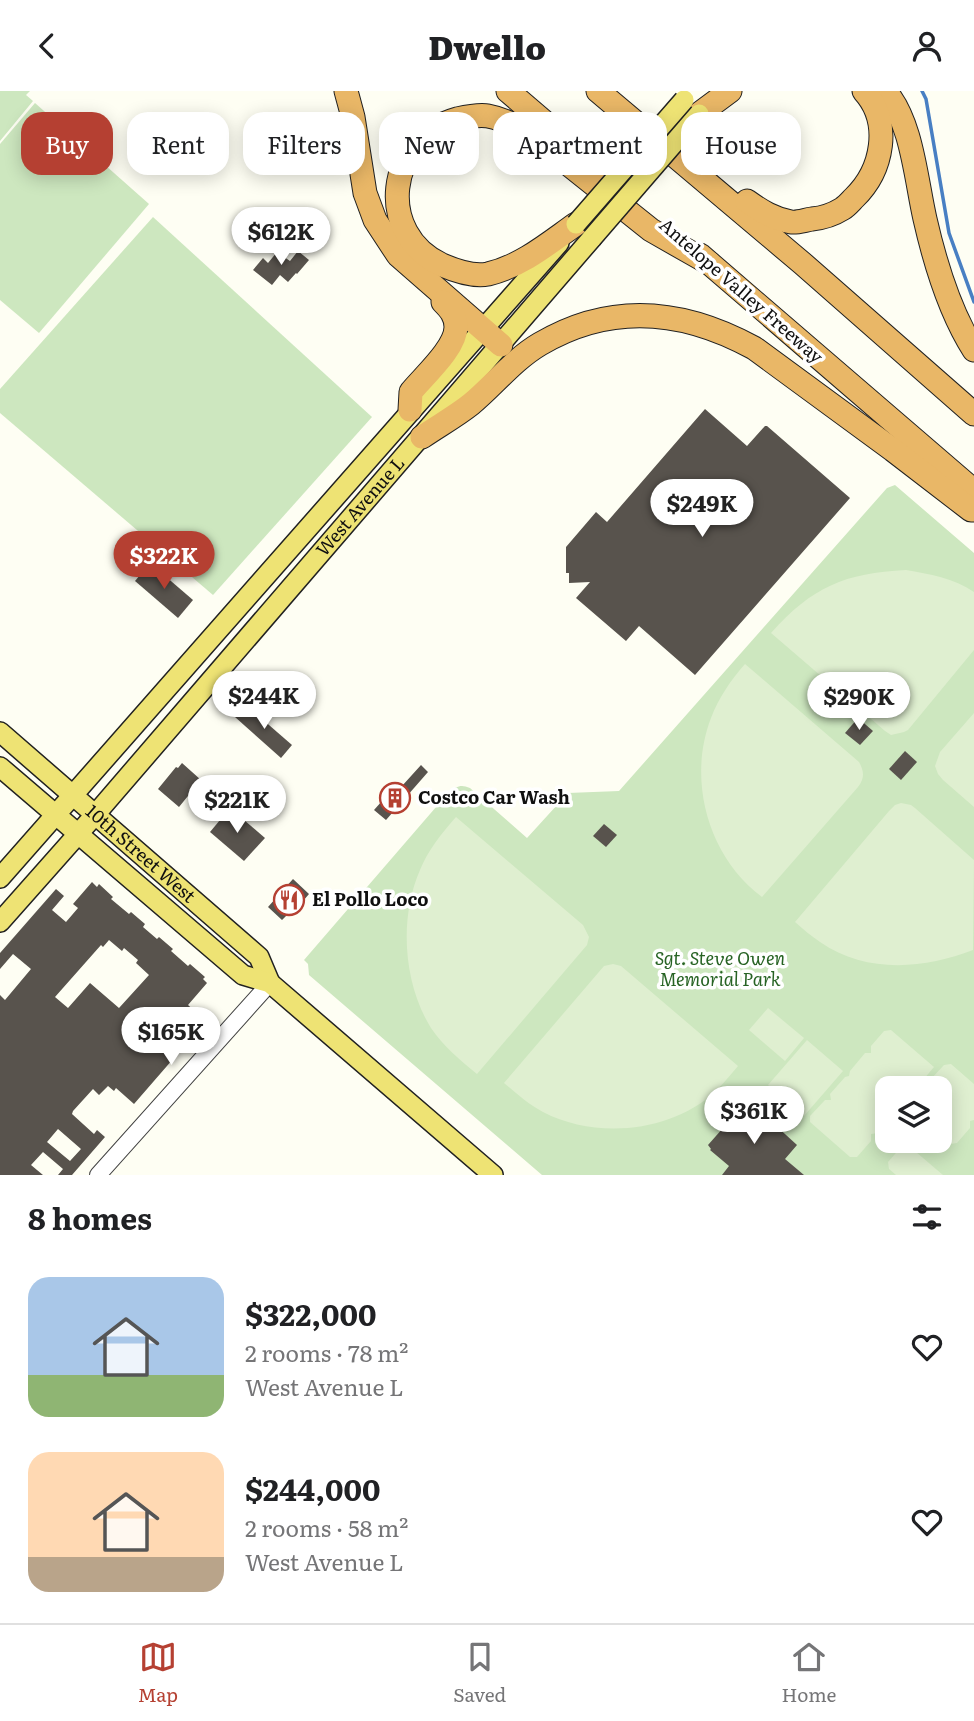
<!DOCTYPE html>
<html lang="en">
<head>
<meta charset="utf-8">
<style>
  body { margin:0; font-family:Literata,serif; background:#f2f2f2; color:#202124; height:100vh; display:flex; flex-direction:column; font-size:26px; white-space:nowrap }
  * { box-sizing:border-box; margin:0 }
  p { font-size:23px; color:#757577 }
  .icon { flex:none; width:38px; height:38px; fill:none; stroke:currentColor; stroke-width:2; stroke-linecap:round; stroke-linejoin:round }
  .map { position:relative; height:1084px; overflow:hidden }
  .drawer { display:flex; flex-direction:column; background:#fff; flex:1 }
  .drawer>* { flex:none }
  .top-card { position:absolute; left:21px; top:21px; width:933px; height:63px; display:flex; gap:14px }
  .tools { position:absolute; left:875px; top:985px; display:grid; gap:14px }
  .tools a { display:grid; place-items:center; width:77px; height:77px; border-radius:14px; background:#fff; box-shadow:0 4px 18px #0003; font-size:35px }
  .price { position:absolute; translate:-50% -60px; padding:0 16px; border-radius:24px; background:#fff; color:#222; font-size:23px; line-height:46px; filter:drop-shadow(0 2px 4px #0008) }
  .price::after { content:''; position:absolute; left:50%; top:42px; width:21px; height:16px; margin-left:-10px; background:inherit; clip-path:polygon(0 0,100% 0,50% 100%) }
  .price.active { background:#b54032; color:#fff }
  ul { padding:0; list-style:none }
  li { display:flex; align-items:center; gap:21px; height:175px; padding:0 28px }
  li span { display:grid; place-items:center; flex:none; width:196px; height:140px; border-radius:21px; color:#555 }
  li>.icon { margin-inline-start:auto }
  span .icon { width:84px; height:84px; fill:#fffc; stroke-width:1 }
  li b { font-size:30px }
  h2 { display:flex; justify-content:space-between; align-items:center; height:84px; padding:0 28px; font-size:30px }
  .chip { padding:0 24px; border-radius:21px; background:#fff; box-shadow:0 4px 18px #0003; font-size:24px; line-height:63px }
  .chip.active { background:#b54032; color:#fff }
  header { display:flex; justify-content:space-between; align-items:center; height:91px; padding:0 28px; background:#fff; font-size:32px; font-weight:800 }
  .tabs { display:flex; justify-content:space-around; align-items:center; height:98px; border-top:2px solid #e0e0e0; background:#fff; font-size:19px; color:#757577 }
  .tabs a { display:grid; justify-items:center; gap:4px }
  .tabs .active { color:#b54032 }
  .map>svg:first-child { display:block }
</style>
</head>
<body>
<header><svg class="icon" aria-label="back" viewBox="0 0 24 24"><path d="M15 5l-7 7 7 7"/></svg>Dwello<svg class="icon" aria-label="person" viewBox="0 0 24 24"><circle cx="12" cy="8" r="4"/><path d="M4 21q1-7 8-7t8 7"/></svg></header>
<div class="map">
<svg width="974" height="1084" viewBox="0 0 974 1084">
  <rect width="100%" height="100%" fill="#fefef3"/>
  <g fill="#cde7bf" fill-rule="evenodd">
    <path d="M 0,0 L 30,0 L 26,4 L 33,10 L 0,50 Z"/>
    <path d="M 35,12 L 149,113 L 39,242 L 0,209 L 0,53 Z"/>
    <path d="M 153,126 L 372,326 L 213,504 L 0,322 L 0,298 Z"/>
    <path d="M 895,394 L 974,462 L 974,1084 L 542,1084 L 309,884 L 308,873 L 304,869 L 449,701 C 457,695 461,693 470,697 L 527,747 L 568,702 L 619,700 L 887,397 ZM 887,998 L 940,998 L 940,1050 L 887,1050 Z"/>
  </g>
  <g fill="#dfefd0">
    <path d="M 906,479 C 929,483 954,487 974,501 L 974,559 L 908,639 L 904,641 L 891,644 L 885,640 L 771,542 C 812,496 845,482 906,479 Z"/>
    <path d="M 745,573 L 859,671 C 864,680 865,687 858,696 L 762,806 C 708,766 687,689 711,627 C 719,606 731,589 745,573 Z"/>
    <path d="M 974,622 L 974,716 L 943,689 L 938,683 L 935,675 L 940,661 Z"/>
    <path d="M 901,712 L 911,714 L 915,717 L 974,769 L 973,859 C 924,878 866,883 820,851 C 811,845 803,838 795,831 L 889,720 L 895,714 Z"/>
    <path d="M 456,726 L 583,834 L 589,846 L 587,854 L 477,983 C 460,969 443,955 431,937 C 403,892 399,827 420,779 C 428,759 442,742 456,726 Z"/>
    <path d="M 613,873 L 621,875 L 738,975 C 731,983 724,992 716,1000 C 672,1041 597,1049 543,1021 C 529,1014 516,1002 504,992 L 604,875 Z"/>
    <path d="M 768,917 L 804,947 L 785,970 L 749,939 Z"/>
    <path d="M 891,939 L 934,976 L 918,995 L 910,995 L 910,997 L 887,998 L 887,1031 L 878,1042 L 871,1043 L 871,1050 L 857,1066 L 850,1066 L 810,1031 L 810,1025 L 825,1009 L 831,1009 L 830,1003 L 845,986 L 849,985 L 850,980 L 865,962 L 871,962 L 871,955 L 884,940 Z"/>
    <path d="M 807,949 L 843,980 L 804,1025 L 768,994 Z"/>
    <path d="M 951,973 L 974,993 L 974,1029 L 970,1030 L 970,1037 L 957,1052 L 950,1053 L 940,1044 L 940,998 L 923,997 L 930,996 L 930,989 L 944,974 Z"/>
    <path d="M 902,1055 L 909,1055 L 943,1084 L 896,1084 L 889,1078 L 888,1071 Z"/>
  </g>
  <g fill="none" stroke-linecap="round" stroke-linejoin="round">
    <path stroke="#487fc3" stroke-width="3.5" d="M 922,0 L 926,8 L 949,142 L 974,211"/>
  </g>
  <g fill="#58534d" fill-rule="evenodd">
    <path d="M 298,160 L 309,169 L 297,183 L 296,182 L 288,191 L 280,184 L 272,194 L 253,179 L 263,167 L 268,172 L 277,161 L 290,170 Z"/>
    <path d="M 705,318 L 747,355 L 765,335 L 767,335 L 850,407 L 695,584 L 639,535 L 626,550 L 576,507 L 590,491 L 569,492 L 569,482 L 566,482 L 566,456 L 596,421 L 607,431 Z"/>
    <path d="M 150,472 L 193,509 L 178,527 L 135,490 Z"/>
    <path d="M 246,614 L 292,654 L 281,667 L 235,626 Z"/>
    <path d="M 858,627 L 873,640 L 860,654 L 845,642 Z"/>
    <path d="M 905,660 L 917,671 L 901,689 L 889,678 Z"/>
    <path d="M 182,672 L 201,689 L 179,716 L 158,698 L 176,676 L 178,677 Z"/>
    <path d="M 421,674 L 428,681 L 386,729 L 374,719 L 398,692 L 402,695 Z"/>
    <path d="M 230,717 L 265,747 L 244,770 L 210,741 Z"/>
    <path d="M 604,733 L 617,744 L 606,756 L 593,745 Z"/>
    <path d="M 293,788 L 309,803 L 297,817 L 295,816 L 282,829 L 268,816 Z"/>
    <path d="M 92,791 L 97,796 L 99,793 L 113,806 L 111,808 L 129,823 L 131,821 L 145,833 L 143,836 L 157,848 L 159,846 L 173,858 L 171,860 L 188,875 L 190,873 L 205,886 L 203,888 L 207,892 L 188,914 L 206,930 L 134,1013 L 116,997 L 114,1000 L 108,995 L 99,1004 L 93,998 L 73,1020 L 72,1023 L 94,1043 L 97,1039 L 105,1046 L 72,1084 L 58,1084 L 63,1078 L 43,1061 L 31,1074 L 43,1084 L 0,1084 L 0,904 L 5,909 L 31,878 L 13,863 L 0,878 L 0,862 L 56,798 L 64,805 L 52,819 L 66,831 L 78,817 L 73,813 ZM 109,849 L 122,860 L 124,857 L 138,869 L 136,872 L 149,884 L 119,917 L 90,892 L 68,917 L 55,906 L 101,854 L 103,856 ZM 58,1038 L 81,1058 L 70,1070 L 47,1051 Z"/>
    <path d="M 746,1011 L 750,1013 L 751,1012 L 797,1054 L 785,1068 L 804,1084 L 722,1084 L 729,1075 L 710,1059 L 711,1058 L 708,1054 Z"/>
  </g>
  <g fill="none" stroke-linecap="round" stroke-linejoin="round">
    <g stroke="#434343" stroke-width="18">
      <path id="minor" d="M 98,1084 L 270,892"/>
    </g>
    <g stroke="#212121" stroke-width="22">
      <g id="major">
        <path id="s1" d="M 0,641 L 259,866 L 270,892"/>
        <path d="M 0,676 L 243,884 L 270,892 L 493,1084"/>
        <path d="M 0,787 L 559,152"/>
        <path id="s2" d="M 0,831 L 94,725 L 592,147"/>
      </g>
    </g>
    <g stroke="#212121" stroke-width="25">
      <g id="highway">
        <path d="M 346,0 L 353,26 L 365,102 L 375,129 L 398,164 L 501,254"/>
        <path d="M 508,0 L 620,96"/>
        <path d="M 598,0 L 802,172 L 974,323"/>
        <path d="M 885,0 C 912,30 916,89 925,128 C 935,172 949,220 974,259"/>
        <path d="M 699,23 L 730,0"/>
        <path d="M 747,110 C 761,120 774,128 791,131 C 797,132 805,129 812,128 C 822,127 834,123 842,118 C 847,115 851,110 854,107 C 883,79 892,31 864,0"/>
        <path d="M 576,133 C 549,152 522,175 488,183 C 473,186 456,180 442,174 C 375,143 386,48 457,28 C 466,26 479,23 488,25 C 504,28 519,36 532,44 L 651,139 L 709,172"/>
        <path d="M 700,164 L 974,400"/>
        <path d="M 410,319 L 411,301 C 424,285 456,257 456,236 C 456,225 450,218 443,211"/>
        <path d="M 422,346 C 438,335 456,325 471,313 C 494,294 513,269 540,253 C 611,211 683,218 754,257 L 893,359 L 971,419 L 974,419"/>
      </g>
    </g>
    <use href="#minor" stroke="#fff" stroke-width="16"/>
    <use href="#major" stroke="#eee374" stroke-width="19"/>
    <use href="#highway" stroke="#e9b767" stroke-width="23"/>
    <g stroke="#212121" stroke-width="22" stroke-linecap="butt">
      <g id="major-bridge">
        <path d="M 576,133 L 684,9"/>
        <path d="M 592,147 L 699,23"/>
      </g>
    </g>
    <use href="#major-bridge" stroke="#eee374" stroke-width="19"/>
  </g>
  <defs>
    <g id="building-ring" transform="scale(1.575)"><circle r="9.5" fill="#fff" stroke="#b54032" stroke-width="1.5"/><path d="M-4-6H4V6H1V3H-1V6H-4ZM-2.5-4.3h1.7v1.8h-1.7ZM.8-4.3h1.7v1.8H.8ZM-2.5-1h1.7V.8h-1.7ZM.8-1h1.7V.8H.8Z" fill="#b54032"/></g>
    <g id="restaurant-ring" transform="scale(1.575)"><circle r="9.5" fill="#fff" stroke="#b54032" stroke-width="1.5"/><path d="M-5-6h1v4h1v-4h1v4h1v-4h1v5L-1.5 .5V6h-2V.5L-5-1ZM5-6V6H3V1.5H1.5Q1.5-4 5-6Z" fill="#b54032"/></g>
  </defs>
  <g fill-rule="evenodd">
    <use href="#building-ring" x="395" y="707"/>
    <use href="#restaurant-ring" x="289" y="809"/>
  </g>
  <g text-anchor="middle" stroke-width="7" stroke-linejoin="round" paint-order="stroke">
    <g font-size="18" fill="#101010" stroke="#fff">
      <text transform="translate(741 200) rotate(41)" y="6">Antelope Valley Freeway</text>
      <text dy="6" stroke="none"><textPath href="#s2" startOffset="550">West Avenue L</textPath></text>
      <text dy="6" stroke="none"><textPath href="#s1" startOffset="186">10th Street West</textPath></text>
    </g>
    <g font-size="18" font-weight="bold" fill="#101010" stroke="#fff" text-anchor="start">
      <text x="418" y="713">Costco Car Wash</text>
      <text x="312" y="815">El Pollo Loco</text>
    </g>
    <g font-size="18" font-style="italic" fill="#276324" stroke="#fff">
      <text x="720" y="874">Sgt. Steve Owen<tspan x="720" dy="21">Memorial Park</tspan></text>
    </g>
  </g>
</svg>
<div class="tools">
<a><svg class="icon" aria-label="layers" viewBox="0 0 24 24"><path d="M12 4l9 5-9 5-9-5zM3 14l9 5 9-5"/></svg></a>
</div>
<b class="price" style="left:281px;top:176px">$612K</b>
<b class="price" style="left:702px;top:448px">$249K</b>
<b class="price active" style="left:164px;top:500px">$322K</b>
<b class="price" style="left:264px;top:640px">$244K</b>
<b class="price" style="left:859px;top:641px">$290K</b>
<b class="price" style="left:237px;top:744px">$221K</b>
<b class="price" style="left:171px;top:976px">$165K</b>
<b class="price" style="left:754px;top:1055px">$361K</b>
<div class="top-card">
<a class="chip active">Buy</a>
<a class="chip">Rent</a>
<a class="chip">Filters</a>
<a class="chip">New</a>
<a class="chip">Apartment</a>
<a class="chip">House</a>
</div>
</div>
<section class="drawer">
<h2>8 homes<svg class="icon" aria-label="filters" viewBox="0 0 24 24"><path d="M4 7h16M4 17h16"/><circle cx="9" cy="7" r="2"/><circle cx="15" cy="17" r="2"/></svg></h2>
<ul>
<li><span style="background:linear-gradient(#a9c7e8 70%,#8fb573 0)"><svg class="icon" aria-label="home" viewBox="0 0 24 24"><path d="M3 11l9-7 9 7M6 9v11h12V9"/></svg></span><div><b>$322,000</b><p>2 rooms · 78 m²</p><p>West Avenue L</p></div><svg class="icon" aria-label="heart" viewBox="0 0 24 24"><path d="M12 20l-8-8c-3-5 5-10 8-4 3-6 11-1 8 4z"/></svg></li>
<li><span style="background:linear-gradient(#ffd9b3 75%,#b9a48a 0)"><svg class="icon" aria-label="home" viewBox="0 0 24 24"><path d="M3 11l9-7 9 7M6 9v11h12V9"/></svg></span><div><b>$244,000</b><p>2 rooms · 58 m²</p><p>West Avenue L</p></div><svg class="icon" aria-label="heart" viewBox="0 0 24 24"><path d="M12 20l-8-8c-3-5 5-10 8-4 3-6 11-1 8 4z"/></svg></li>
</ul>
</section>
<nav class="tabs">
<a class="active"><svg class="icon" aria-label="map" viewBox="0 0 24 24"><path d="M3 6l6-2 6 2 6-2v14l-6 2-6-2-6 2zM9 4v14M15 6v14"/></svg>Map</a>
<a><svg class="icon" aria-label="saved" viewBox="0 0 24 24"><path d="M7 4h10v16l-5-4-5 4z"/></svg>Saved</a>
<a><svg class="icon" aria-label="home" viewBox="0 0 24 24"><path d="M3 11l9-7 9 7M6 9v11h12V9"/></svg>Home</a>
</nav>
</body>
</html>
